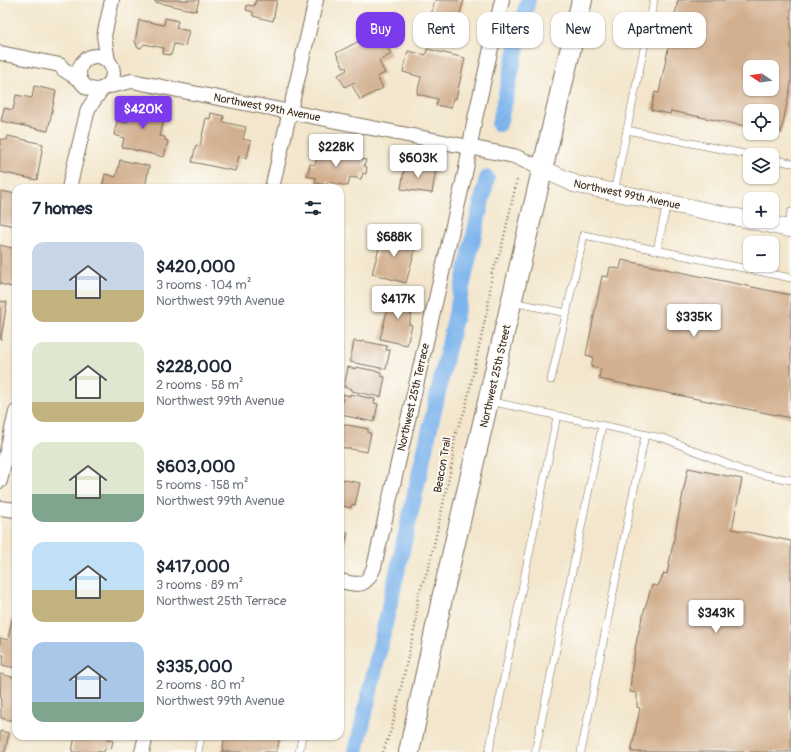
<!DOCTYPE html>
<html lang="en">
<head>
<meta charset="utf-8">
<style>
  body { margin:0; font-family:Pangolin,sans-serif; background:#f2f2f3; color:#1f2937; height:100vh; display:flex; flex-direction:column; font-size:15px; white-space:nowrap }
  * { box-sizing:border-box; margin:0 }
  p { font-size:13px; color:#747a83 }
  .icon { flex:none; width:22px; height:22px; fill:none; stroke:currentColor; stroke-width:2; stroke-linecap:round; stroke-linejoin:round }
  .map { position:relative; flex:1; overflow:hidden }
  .drawer { position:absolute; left:12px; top:184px; width:332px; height:556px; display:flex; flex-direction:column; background:#fff; border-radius:12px; box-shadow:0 1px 3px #0004 }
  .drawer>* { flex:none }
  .guide { position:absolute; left:356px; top:12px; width:375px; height:36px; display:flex; gap:8px }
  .needle { width:26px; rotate:283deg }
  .fabs { position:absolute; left:743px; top:60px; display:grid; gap:8px }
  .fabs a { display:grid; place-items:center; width:36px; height:36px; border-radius:8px; background:#fff; box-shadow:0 1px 3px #0004; font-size:20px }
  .price { position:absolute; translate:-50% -34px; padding:0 9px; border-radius:4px; background:#fff; color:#222; font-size:13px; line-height:26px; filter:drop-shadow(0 1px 2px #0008) }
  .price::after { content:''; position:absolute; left:50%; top:24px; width:12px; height:9px; margin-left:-6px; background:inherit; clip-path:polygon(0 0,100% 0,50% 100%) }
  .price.selected { background:#7c3aed; color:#fff }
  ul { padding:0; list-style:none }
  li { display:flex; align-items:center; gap:12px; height:100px; padding:0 20px }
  li span { display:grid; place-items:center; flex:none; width:112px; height:80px; border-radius:12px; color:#555 }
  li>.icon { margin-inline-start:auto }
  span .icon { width:48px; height:48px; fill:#fffc; stroke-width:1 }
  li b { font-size:17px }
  h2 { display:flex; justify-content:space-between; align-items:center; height:48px; padding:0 20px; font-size:17px }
  .pill { padding:0 14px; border-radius:12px; background:#fff; box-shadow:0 1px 3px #0004; font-size:14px; line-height:36px }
  .pill.selected { background:#7c3aed; color:#fff }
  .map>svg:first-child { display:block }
</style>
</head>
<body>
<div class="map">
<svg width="791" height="752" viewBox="0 0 791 752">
  <rect width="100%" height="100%" fill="#fdfcf7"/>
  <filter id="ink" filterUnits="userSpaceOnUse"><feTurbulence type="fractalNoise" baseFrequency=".025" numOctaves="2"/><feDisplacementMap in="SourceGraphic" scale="8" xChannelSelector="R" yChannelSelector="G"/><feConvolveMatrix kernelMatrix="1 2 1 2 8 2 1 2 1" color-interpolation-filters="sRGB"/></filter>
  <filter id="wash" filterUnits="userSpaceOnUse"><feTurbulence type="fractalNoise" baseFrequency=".012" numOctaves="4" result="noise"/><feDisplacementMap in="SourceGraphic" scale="16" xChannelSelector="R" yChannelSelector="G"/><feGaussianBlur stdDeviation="0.9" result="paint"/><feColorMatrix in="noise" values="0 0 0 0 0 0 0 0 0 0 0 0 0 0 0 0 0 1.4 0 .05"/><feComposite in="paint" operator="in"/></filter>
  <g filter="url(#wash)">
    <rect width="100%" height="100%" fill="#f3e6cc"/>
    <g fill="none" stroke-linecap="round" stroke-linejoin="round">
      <g stroke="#7db4ec" stroke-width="16">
        <path d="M 499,124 L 528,0"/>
        <path d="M 356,752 L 487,178"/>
      </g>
    </g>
    <g id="blocks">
      <g fill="#d2af8e" fill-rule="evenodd">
        <path d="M 155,0 L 199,0 L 196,11 L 155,2 Z"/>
        <path d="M 256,0 L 277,0 L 273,21 L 253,16 L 253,12 L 246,10 L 247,5 L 254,6 Z"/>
        <path d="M 435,0 L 464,0 L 459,17 L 462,18 L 461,23 L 466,24 L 463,38 L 428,31 L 430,22 L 429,22 Z"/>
        <path d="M 678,0 L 791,0 L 791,84 L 781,133 L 772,132 L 772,111 L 750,111 L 750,127 L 671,111 L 670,114 L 651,110 L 655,92 L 659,93 ZM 750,67 L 772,67 L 772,89 L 750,89 Z"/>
        <path d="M 165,18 L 178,21 L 176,28 L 189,31 L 185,46 L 174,44 L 171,55 L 163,54 L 164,48 L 144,44 L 141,48 L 137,47 L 136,43 L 135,42 L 139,20 L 164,25 Z"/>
        <path d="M 379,31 L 391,54 L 379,61 L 385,73 L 377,77 L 383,88 L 360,100 L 352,85 L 355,84 L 354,82 L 345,87 L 338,75 L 347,70 L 346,67 L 344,68 L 336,53 Z"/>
        <path d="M 427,49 L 465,58 L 456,99 L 453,98 L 451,108 L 436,105 L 438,99 L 417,94 L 421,77 L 403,72 L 408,51 L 426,55 Z"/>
        <path d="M 34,86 L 56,91 L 48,131 L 1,121 L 4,108 L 13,110 L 16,95 L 32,98 Z"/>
        <path d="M 132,102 L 166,111 L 160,136 L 165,137 L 165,140 L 168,141 L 164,157 L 122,147 L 124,138 L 114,135 L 117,121 L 127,123 Z"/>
        <path d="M 211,113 L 224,116 L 223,122 L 246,127 L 243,139 L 251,141 L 247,158 L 239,156 L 235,171 L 192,162 L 196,145 L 200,146 L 206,118 L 210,119 Z"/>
        <path d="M 8,136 L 43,144 L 37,180 L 0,172 L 0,139 L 7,140 Z"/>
        <path d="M 319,147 L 331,150 L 330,152 L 366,160 L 364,166 L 367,167 L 366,174 L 363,173 L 361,179 L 350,177 L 348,186 L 328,182 L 327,185 L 315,183 L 316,178 L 307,176 L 310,164 L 315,165 Z"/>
        <path d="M 120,160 L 149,166 L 145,188 L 102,188 L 105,174 L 116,177 Z"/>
        <path d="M 405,164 L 436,169 L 432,193 L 401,189 Z"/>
        <path d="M 1,191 L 16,194 L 16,226 L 0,223 Z"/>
        <path d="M 383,233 L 417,242 L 406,283 L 372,274 Z"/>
        <path d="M 0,245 L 16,249 L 16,270 L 12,287 L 0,284 Z"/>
        <path d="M 622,260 L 791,295 L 791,418 L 599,379 L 601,369 L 591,367 L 593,357 L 586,355 L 602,276 L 608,277 L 610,267 L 620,269 Z"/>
        <path d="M 391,295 L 415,300 L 409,324 L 412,325 L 407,345 L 380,339 Z"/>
        <path d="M 0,301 L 7,302 L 1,339 L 0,339 Z"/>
        <path d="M 354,341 L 362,342 L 362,341 L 387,346 L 386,350 L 390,350 L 386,369 L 350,362 Z"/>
        <path d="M 348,367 L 356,369 L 356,367 L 381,372 L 381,376 L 385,377 L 381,397 L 352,391 L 352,389 L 344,387 Z"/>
        <path d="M 343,394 L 350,396 L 350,394 L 375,399 L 374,403 L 378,404 L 374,422 L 346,416 L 346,415 L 340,414 Z"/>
        <path d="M 343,424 L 368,429 L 368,433 L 371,433 L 367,452 L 340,447 L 340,425 L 343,425 Z"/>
        <path d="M 688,468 L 742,479 L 732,529 L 791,541 L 791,752 L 631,752 L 640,708 L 637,707 L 637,693 L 630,692 L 632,668 L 637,638 L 644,611 L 652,585 L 658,586 L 664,573 L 667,574 Z"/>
        <path d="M 340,479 L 360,483 L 355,505 L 352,504 L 351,508 L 340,505 Z"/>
        <path d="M 340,531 L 348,532 L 343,551 L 340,550 Z"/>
        <path d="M 12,619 L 16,619 L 16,668 L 2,665 L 4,655 L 0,655 L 0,638 L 8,640 Z"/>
        <path d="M 0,674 L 16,678 L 16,713 L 14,721 L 1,718 Z"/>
        <path d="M 0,731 L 9,733 L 5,752 L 0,752 Z"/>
        <path d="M 75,736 L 108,736 L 107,740 L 113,741 L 111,749 L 105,748 L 104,752 L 72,752 Z"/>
        <path d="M 225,736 L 280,736 L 277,752 L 222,752 Z"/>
      </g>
    </g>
  </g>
  <g filter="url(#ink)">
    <use href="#blocks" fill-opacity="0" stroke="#7b6c5b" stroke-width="1"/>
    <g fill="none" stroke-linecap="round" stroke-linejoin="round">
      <g stroke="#7b6c5b" stroke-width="8">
        <g id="service">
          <path d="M 627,130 L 750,155"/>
          <path d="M 772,159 L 791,163"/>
          <path d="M 614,192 L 654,0"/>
          <path d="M 787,228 L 791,212"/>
          <path d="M 657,250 L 667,203"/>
          <path d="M 512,302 L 567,313"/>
          <path d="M 551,380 L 584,235 L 791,278"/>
          <path d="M 489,401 L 666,439 L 744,471 L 791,480"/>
          <path d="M 198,752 L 201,736"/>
          <path d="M 299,752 L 302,736"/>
          <path d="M 489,752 L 557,416"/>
          <path d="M 535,752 L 602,426"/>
          <path d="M 581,752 L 645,435"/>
        </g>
      </g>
      <g stroke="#7b6c5b" stroke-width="16">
        <g id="minor">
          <path d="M 0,53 L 60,65 L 63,69 L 80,80"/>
          <circle cx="96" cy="73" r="17"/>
          <path d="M 108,61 L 104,36 L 112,0"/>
          <path d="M 106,87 L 132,81 L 514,156 L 543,169"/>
          <path d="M 69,188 L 88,109 L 102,89"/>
          <path d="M 272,188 L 316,0"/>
          <path d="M 0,481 L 16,412"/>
          <path d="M 0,508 L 16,510"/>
          <path d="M 340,581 C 359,585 366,588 374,567 L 466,169 L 474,123 L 502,0"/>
          <path d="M 142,752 L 146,736"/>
        </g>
      </g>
      <g stroke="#7b6c5b" stroke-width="18">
        <g id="tertiary">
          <path d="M 543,169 L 575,184 L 750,220"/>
          <path d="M 754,221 L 791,229"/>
        </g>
      </g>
      <g stroke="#7b6c5b" stroke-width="22">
        <path id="secondary" d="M 409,752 L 443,594 L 582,0"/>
      </g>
      <path stroke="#7b6c5b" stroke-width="2.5" stroke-dasharray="1 3" stroke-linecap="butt" d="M 383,752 L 392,727 L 416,622 L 418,595 L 429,567 L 452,464 L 455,435 L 465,410 L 488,306 L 492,273 L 501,250 L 517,180"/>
      <use href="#service" stroke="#fff" stroke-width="7"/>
      <use href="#minor" stroke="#fff" stroke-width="14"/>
      <use href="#tertiary" stroke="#fff" stroke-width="17"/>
      <use href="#secondary" stroke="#fff" stroke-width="20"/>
    </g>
  </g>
  <g text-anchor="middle" stroke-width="3.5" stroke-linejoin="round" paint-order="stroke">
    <g font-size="11" fill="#3b2a1e" stroke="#fdfcf7">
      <text transform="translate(267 107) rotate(11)" y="4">Northwest 99th Avenue</text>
      <text transform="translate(627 194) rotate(12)" y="4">Northwest 99th Avenue</text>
      <text transform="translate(495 376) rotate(-77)" y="4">Northwest 25th Street</text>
      <text transform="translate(413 397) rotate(-77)" y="4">Northwest 25th Terrace</text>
      <text transform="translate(442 465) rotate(-80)" y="4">Beacon Trail</text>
    </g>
  </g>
</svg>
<div class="fabs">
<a><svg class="needle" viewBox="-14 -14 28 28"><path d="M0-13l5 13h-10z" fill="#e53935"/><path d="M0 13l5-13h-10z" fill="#747a83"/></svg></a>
<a><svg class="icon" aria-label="locate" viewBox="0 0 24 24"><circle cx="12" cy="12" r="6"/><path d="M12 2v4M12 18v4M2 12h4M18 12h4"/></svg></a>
<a><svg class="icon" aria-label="layers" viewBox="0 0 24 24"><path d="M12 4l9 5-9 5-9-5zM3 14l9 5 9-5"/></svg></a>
<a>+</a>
<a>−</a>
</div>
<b class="price selected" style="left:143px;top:130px">$420K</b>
<b class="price" style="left:336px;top:168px">$228K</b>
<b class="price" style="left:418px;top:179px">$603K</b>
<b class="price" style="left:394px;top:258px">$688K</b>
<b class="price" style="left:398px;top:320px">$417K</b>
<b class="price" style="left:694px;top:338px">$335K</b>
<b class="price" style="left:716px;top:634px">$343K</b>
<div class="guide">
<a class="pill selected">Buy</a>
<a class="pill">Rent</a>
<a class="pill">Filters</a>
<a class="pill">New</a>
<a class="pill">Apartment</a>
</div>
<section class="drawer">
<h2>7 homes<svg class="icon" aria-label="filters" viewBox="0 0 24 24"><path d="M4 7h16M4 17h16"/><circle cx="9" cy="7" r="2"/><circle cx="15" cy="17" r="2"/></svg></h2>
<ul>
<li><span style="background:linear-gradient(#c9d6e8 60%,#c2b280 0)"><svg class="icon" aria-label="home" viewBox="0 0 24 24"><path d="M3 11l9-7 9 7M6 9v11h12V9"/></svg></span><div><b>$420,000</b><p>3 rooms · 104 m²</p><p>Northwest 99th Avenue</p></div></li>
<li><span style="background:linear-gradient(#dfe7d0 75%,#c2b280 0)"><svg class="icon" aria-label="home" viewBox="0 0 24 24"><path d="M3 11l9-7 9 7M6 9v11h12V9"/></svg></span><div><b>$228,000</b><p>2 rooms · 58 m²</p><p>Northwest 99th Avenue</p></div></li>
<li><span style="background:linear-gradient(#dfe7d0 65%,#7fa58c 0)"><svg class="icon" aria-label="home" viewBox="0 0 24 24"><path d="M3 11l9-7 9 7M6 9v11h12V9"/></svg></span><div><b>$603,000</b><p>5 rooms · 158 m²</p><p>Northwest 99th Avenue</p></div></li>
<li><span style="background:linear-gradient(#bfe0f5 60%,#c2b280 0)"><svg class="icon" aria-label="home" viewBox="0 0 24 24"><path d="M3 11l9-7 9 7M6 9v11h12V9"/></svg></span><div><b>$417,000</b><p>3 rooms · 89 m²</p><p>Northwest 25th Terrace</p></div></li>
<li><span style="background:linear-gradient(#a9c7e8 75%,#7fa58c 0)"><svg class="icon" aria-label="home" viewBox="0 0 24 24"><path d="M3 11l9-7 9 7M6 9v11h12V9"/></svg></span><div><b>$335,000</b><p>2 rooms · 80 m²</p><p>Northwest 99th Avenue</p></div></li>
</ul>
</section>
</div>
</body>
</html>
